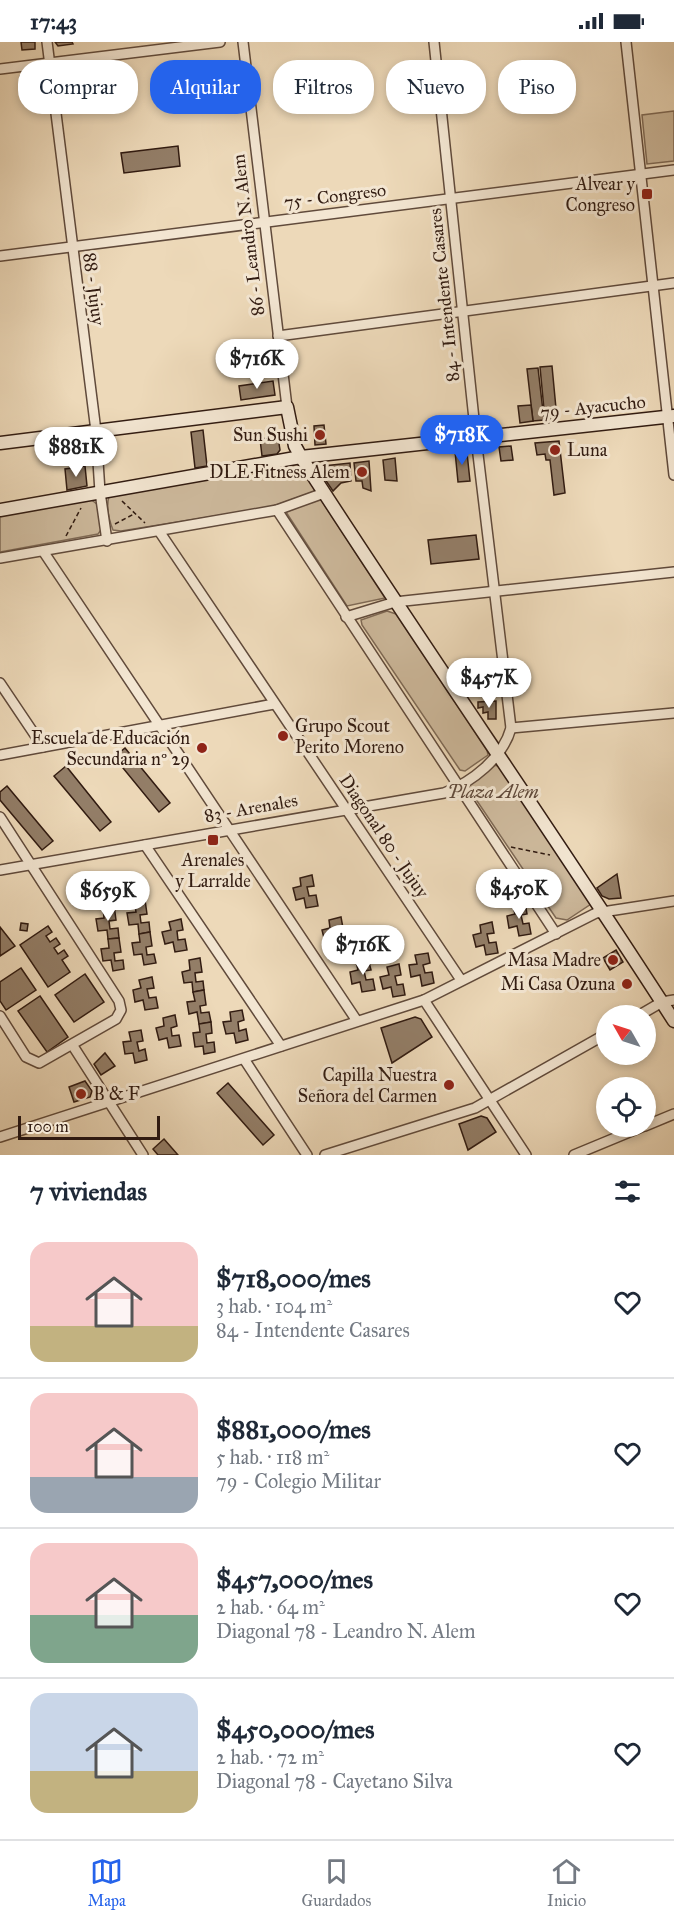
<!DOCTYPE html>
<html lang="es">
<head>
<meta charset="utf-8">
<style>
  body { margin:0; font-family:"IM FELL Great Primer",serif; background:#f2f2f3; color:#1f2937; height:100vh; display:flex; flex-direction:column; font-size:22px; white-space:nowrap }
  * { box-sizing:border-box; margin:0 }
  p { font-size:20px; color:#747a83 }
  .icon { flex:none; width:33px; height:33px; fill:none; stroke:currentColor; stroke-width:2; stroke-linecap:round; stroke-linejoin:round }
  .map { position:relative; height:1113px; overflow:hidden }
  .details { display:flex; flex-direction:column; background:#fff; flex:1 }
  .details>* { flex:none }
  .guide { position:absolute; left:18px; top:18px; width:639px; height:54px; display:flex; gap:12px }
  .needle { width:39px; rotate:309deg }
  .controls { position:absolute; left:596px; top:963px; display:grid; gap:12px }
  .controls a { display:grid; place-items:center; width:60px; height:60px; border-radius:50%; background:#fff; box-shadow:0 3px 9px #0003; font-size:30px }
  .scale { position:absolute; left:18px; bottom:15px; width:142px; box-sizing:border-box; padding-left:6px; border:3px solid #311b11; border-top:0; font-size:16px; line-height:21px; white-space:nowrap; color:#311b11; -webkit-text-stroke:4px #f3e6d2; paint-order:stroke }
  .price { position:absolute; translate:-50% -51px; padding:0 14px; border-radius:21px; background:#fff; color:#222; font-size:20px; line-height:39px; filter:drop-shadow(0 2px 3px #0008) }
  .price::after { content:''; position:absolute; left:50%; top:36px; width:18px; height:14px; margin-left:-9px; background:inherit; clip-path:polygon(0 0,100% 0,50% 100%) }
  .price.active { background:#2563eb; color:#fff }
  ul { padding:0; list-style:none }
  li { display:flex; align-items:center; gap:18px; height:150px; padding:0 30px }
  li+li { border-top:2px solid #e0e1e3 }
  li span { display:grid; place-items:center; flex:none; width:168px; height:120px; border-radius:18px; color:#555 }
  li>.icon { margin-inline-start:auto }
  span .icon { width:72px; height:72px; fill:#fffc; stroke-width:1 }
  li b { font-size:26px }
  h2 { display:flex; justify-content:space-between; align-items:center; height:72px; padding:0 30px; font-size:26px }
  .pill { padding:0 21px; border-radius:24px; background:#fff; box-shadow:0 3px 9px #0003; font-size:21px; line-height:54px }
  .pill.active { background:#2563eb; color:#fff }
  .status { display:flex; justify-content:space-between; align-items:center; height:42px; padding:0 30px; background:#fff; direction:ltr }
  .status svg { height:16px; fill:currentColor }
  .menu { display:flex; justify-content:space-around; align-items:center; height:84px; border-top:2px solid #e0e1e3; background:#fff; font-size:16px; color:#747a83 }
  .menu a { display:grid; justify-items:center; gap:3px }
  .menu .active { color:#2563eb }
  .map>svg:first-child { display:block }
</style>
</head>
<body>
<div class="status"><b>17:43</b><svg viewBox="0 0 49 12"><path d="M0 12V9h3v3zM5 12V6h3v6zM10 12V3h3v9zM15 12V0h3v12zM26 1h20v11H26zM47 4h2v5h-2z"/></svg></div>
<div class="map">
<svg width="674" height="1113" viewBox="0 0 674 1113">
  <rect width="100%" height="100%" fill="#edd9b9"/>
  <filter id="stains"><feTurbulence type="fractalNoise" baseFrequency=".00333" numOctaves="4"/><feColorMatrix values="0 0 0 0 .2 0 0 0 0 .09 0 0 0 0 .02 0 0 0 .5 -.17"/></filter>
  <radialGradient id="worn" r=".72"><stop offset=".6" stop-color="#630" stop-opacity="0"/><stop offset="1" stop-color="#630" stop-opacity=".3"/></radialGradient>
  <g fill="#cdb99c" stroke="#7f6a56" stroke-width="1.5">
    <path d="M 674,69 L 674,119 L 647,122 L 642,73 Z"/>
    <path d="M 295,421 L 300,423 L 316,447 L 313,450 L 271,465 L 121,489 L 113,488 C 109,478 106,465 109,454 Z"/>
    <path d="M 89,456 L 98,463 L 101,488 L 98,492 L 0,510 L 0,471 Z"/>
    <path d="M 320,456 L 385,556 L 347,564 L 286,470 Z"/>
    <path d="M 387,569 L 396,572 L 487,708 L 488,713 L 465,729 L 460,728 L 362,583 L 361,578 Z"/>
    <path d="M 492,723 L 499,724 L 591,862 L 567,878 L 556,876 L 469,747 L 470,739 Z"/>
  </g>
  <g fill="#937e68" stroke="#311b11" stroke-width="1.5">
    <path d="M 21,0 L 35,0 L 35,7 L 22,8 Z"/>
    <path d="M 55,0 L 72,0 L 73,2 L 58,4 Z"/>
    <path d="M 470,25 L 472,46 L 453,48 L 451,27 Z"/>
    <path d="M 31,32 L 38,35 L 40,45 L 22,46 L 20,34 Z"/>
    <path d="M 178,104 L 180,124 L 124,131 L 121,111 Z"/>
    <path d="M 552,324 L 557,377 L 545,378 L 540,325 Z"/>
    <path d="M 538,326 L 544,378 L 533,379 L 527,327 Z"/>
    <path d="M 273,339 L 275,353 L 241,358 L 239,344 Z"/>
    <path d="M 531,363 L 533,379 L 520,381 L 518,364 Z"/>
    <path d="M 324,383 L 326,402 L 315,403 L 314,384 Z"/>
    <path d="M 203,388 L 207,424 L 195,426 L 191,390 Z"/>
    <path d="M 278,395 L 280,408 L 277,412 L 262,414 L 260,397 Z"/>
    <path d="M 559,399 L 565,451 L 554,453 L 550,418 L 546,418 L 545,412 L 537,413 L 535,401 Z"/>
    <path d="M 511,404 L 513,418 L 501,419 L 499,405 Z"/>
    <path d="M 464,408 L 467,411 L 470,439 L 458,440 L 455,409 Z"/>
    <path d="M 395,416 L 397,439 L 385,438 L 383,418 Z"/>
    <path d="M 369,419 L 371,449 L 363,446 L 362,439 L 356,439 L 354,421 Z"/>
    <path d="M 350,421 L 351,439 L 341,441 L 333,449 L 320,430 L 323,424 Z"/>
    <path d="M 85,424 L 87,444 L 67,448 L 65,427 Z"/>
    <path d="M 476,493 L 479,517 L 431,522 L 428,498 Z"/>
    <path d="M 496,659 L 496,677 L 488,677 L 488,670 L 483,671 L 483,665 L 478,666 L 478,660 Z"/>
    <path d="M 125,706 L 170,761 L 159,770 L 114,715 Z"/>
    <path d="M 66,724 L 111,780 L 100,789 L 54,734 Z"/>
    <path d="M 7,744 L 53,799 L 42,808 L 0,758 L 0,750 Z"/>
    <path d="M 617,832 L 621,856 L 609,857 L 602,854 L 597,846 Z"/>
    <path d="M 312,833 L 314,844 L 307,845 L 309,854 L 316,853 L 318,864 L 306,866 L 304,856 L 296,858 L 293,846 L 301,844 L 300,836 Z"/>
    <path d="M 145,858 L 147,872 L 140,873 L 141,881 L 149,880 L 150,890 L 139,892 L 138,882 L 129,883 L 127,871 L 136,870 L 134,859 Z"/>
    <path d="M 525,861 L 527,872 L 521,873 L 523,882 L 529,881 L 531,892 L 519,894 L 517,884 L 509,886 L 507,874 L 515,872 L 513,864 Z"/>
    <path d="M 114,863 L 116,878 L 109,879 L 110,887 L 118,886 L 119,896 L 108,897 L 107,888 L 98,889 L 96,877 L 104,876 L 103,865 Z"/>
    <path d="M 341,875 L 343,886 L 336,887 L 338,896 L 345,895 L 347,906 L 335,908 L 333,898 L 325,900 L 322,888 L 330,886 L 329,878 Z"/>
    <path d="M 181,877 L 183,888 L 177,889 L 178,898 L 185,897 L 187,908 L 175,910 L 173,900 L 165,902 L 162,890 L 171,888 L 169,880 Z"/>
    <path d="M 492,880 L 494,891 L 487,892 L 489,901 L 496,900 L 498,911 L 486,913 L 484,903 L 476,905 L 473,893 L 481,891 L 480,883 Z"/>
    <path d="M 21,881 L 28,882 L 27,889 L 20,888 Z"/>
    <path d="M 48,884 L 52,890 L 46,894 L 50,900 L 56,896 L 60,902 L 54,906 L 58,912 L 64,908 L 68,914 L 62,918 L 70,930 L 48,945 L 20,903 Z"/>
    <path d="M 0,885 L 15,904 L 0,914 Z"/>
    <path d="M 150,890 L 152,904 L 146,905 L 147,913 L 154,912 L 156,921 L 144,923 L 142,912 L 134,913 L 132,901 L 140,900 L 139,892 Z"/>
    <path d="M 119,896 L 121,910 L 114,911 L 115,919 L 123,918 L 124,927 L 113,929 L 111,918 L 103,919 L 101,907 L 109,906 L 108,897 Z"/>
    <path d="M 616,908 L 623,920 L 610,928 L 603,916 Z"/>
    <path d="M 428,911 L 430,921 L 423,923 L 425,931 L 432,930 L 434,941 L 422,944 L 420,933 L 411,935 L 409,923 L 417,922 L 415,913 Z"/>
    <path d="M 200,916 L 202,930 L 195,931 L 196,940 L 203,939 L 204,948 L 193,950 L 192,940 L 184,941 L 182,930 L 190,928 L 189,918 Z"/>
    <path d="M 368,917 L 371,928 L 364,929 L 366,938 L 373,937 L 375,948 L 362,950 L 360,940 L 352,942 L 350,930 L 358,928 L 356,920 Z"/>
    <path d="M 399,922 L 401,933 L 395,934 L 397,943 L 403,942 L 405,953 L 393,955 L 391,945 L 383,947 L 380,935 L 389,933 L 387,925 Z"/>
    <path d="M 21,926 L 36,948 L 6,968 L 0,959 L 0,940 Z"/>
    <path d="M 85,932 L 104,960 L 74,980 L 55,953 Z"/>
    <path d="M 152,935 L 154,946 L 147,947 L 149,956 L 156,955 L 158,966 L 145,968 L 143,958 L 135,960 L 133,948 L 141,946 L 139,938 Z"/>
    <path d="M 204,948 L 206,963 L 200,964 L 201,971 L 209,970 L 211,980 L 199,982 L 197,970 L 189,972 L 187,960 L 195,959 L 193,950 Z"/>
    <path d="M 40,954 L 68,995 L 47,1010 L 18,969 Z"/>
    <path d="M 242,968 L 244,978 L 238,980 L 239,989 L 246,987 L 248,998 L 236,1001 L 234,991 L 226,992 L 223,980 L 231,979 L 230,970 Z"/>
    <path d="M 175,973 L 177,984 L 171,986 L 172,994 L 179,993 L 181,1004 L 169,1006 L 167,996 L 159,998 L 156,986 L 164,984 L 163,976 Z"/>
    <path d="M 415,975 L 421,977 L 432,995 L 392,1021 L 381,986 Z"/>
    <path d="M 211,980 L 212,991 L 206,992 L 207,1001 L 214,1000 L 215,1010 L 204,1012 L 203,1004 L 195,1005 L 193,991 L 200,990 L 199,982 Z"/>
    <path d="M 141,988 L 143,999 L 137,1000 L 139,1009 L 145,1007 L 147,1018 L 135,1021 L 133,1011 L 125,1012 L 123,1000 L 131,999 L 129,990 Z"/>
    <path d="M 105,1011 L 115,1024 L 101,1033 L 94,1022 Z"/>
    <path d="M 85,1039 L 92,1049 L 90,1055 L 74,1060 L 69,1045 Z"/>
    <path d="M 228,1041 L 274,1093 L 263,1103 L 217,1051 Z"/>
    <path d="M 481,1074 L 487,1076 L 496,1090 L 468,1108 L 459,1082 Z"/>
    <path d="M 164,1097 L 178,1113 L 158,1113 L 153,1107 Z"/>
  </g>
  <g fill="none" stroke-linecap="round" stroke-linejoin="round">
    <g stroke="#604a3b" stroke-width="12">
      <g id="street">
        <path d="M 47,0 L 96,389 L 100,450 L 107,499"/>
        <path d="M 243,0 L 287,365"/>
        <path d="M 626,0 L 674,433"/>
        <path d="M 0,27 L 220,0"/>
        <path d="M 0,214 L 674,128"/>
        <path d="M 278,294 L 674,241"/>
        <path d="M 277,468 L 556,892"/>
        <path d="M 159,489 L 461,938"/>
        <path d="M 43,509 L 357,979"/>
        <path d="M 0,516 L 277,468 L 324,451"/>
        <path d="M 346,575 L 395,560 L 674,530"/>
        <path d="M 0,641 L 43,705"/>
        <path d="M 511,686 L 674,671"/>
        <path d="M 0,713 L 274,662"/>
        <path d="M 0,775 L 119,959 L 121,968 L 116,977 L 39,1021 L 26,1015 L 0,974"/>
        <path d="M 145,803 L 281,1004"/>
        <path d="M 0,828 L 444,751 C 472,740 503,716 511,686 L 476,396 L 434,0"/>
        <path d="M 424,958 L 526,1113"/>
        <path d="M 638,974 L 662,960 L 674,958"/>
        <path d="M 73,1004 L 143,1113"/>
        <path d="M 244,1017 L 307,1113"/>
        <path d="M 645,1084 L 674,1072"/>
        <path d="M 0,1095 L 424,958 L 596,871 L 674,859"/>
        <path d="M 325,1113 L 475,1066 L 606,992"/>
        <path d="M 574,1113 L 644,1084"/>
      </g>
    </g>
    <g stroke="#311b11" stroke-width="15">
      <g id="secondary">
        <path d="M 0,401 L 287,365 L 295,404 L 301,415 C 423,605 552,789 674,979"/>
        <path d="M 0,468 L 301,415 L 674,374"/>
      </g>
    </g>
    <g stroke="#311b11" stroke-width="1.5" stroke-dasharray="4.5 3" stroke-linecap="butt">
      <path d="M 122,459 L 145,481"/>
      <path d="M 115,482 L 134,472"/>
      <path d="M 66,494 L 81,466"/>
      <path d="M 511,805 L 550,813"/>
    </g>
    <use href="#street" stroke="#f3e6d2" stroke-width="9"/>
    <use href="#secondary" stroke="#f3e6d2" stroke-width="12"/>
  </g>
  <g fill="#8f2418" stroke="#f3e6d2" stroke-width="2">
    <rect x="641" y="146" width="12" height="12" rx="3"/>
    <circle cx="320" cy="393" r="6"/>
    <circle cx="555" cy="408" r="6"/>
    <circle cx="362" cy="430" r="6"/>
    <circle cx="283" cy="694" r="6"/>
    <circle cx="202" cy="706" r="6"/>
    <rect x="207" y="792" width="12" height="12" rx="3"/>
    <circle cx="613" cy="918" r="6"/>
    <circle cx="627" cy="942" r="6"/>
    <circle cx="449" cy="1043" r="6"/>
    <circle cx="81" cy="1052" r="6"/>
  </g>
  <g text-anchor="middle" stroke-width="6" stroke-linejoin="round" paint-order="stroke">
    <g font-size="18" fill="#311b11" stroke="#f3e6d2" text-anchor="end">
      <text x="635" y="148">Alvear y<tspan x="635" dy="21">Congreso</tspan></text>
      <text x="308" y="399">Sun Sushi</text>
      <text x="567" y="414" text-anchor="start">Luna</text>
      <text x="350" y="436">DLE Fitness Alem</text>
      <text x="295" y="690" text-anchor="start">Grupo Scout<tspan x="295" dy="21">Perito Moreno</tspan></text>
      <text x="190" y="702">Escuela de Educación<tspan x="190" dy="21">Secundaria nº 29</tspan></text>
      <text x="213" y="824" text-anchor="middle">Arenales<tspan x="213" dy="21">y Larralde</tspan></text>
      <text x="601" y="924">Masa Madre</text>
      <text x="615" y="948">Mi Casa Ozuna</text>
      <text x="437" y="1039">Capilla Nuestra<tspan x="437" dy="21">Señora del Carmen</tspan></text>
      <text x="93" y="1058" text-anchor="start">B &amp; F</text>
    </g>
    <g font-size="18" fill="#311b11" stroke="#f3e6d2">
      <text transform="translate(335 154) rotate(-7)" y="6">75 - Congreso</text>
      <text transform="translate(248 193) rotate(-97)" y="6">86 - Leandro N. Alem</text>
      <text transform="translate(94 247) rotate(83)" y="6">88 - Jujuy</text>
      <text transform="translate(444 253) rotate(-96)" y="6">84 - Intendente Casares</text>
      <text transform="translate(593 365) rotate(-6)" y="6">79 - Ayacucho</text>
      <text transform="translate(251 766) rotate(-10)" y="6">83 - Arenales</text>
      <text transform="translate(384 794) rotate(56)" y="6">Diagonal 80 - Jujuy</text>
    </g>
    <g font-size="18" font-style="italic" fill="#604a3b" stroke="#f3e6d2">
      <text x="493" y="756">Plaza Alem</text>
    </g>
  </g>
  <rect width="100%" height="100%" filter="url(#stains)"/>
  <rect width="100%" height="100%" fill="url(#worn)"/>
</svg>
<div class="controls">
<a><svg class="needle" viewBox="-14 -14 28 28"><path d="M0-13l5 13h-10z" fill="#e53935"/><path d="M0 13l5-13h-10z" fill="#747a83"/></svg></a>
<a><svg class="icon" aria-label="locate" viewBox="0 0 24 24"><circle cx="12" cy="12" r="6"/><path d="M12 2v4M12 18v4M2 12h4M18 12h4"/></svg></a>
</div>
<div class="scale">100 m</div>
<b class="price" style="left:257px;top:348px">$716K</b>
<b class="price active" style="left:462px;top:424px">$718K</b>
<b class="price" style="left:76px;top:436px">$881K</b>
<b class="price" style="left:489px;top:667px">$457K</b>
<b class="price" style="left:519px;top:878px">$450K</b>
<b class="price" style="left:108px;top:880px">$659K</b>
<b class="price" style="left:363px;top:934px">$716K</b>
<div class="guide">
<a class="pill">Comprar</a>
<a class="pill active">Alquilar</a>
<a class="pill">Filtros</a>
<a class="pill">Nuevo</a>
<a class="pill">Piso</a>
</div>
</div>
<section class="details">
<h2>7 viviendas<svg class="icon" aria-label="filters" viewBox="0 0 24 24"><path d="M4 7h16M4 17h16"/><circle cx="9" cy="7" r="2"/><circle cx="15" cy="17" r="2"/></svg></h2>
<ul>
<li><span style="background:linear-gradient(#f6c9c9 70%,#c2b280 0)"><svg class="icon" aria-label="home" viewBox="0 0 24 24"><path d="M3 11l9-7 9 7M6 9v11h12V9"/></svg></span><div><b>$718,000/mes</b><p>3 hab. · 104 m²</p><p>84 - Intendente Casares</p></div><svg class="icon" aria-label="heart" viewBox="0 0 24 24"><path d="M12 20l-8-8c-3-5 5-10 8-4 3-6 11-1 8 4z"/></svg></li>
<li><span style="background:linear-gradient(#f6c9c9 70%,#9aa5b1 0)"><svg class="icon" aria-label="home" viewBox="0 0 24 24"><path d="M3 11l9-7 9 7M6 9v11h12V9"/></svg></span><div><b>$881,000/mes</b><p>5 hab. · 118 m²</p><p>79 - Colegio Militar</p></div><svg class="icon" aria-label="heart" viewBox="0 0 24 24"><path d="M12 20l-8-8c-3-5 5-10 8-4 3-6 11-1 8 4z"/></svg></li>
<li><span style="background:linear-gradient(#f6c9c9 60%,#7fa58c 0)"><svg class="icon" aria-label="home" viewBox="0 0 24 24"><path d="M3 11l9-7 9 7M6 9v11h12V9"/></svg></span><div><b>$457,000/mes</b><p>2 hab. · 64 m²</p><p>Diagonal 78 - Leandro N. Alem</p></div><svg class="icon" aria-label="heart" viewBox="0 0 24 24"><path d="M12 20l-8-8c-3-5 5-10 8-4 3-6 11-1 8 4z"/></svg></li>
<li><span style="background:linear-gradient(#c9d6e8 65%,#c2b280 0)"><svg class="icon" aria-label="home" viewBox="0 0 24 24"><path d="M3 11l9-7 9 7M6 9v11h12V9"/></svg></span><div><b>$450,000/mes</b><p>2 hab. · 72 m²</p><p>Diagonal 78 - Cayetano Silva</p></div><svg class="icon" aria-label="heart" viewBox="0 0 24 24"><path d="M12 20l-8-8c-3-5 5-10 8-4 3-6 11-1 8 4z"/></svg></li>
</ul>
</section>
<nav class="menu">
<a class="active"><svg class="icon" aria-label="map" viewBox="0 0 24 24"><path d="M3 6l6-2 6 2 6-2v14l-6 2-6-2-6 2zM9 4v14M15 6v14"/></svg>Mapa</a>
<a><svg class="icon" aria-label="saved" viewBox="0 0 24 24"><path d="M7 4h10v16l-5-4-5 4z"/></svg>Guardados</a>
<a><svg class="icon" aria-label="home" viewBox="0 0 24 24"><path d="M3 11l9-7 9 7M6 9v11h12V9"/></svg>Inicio</a>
</nav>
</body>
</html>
